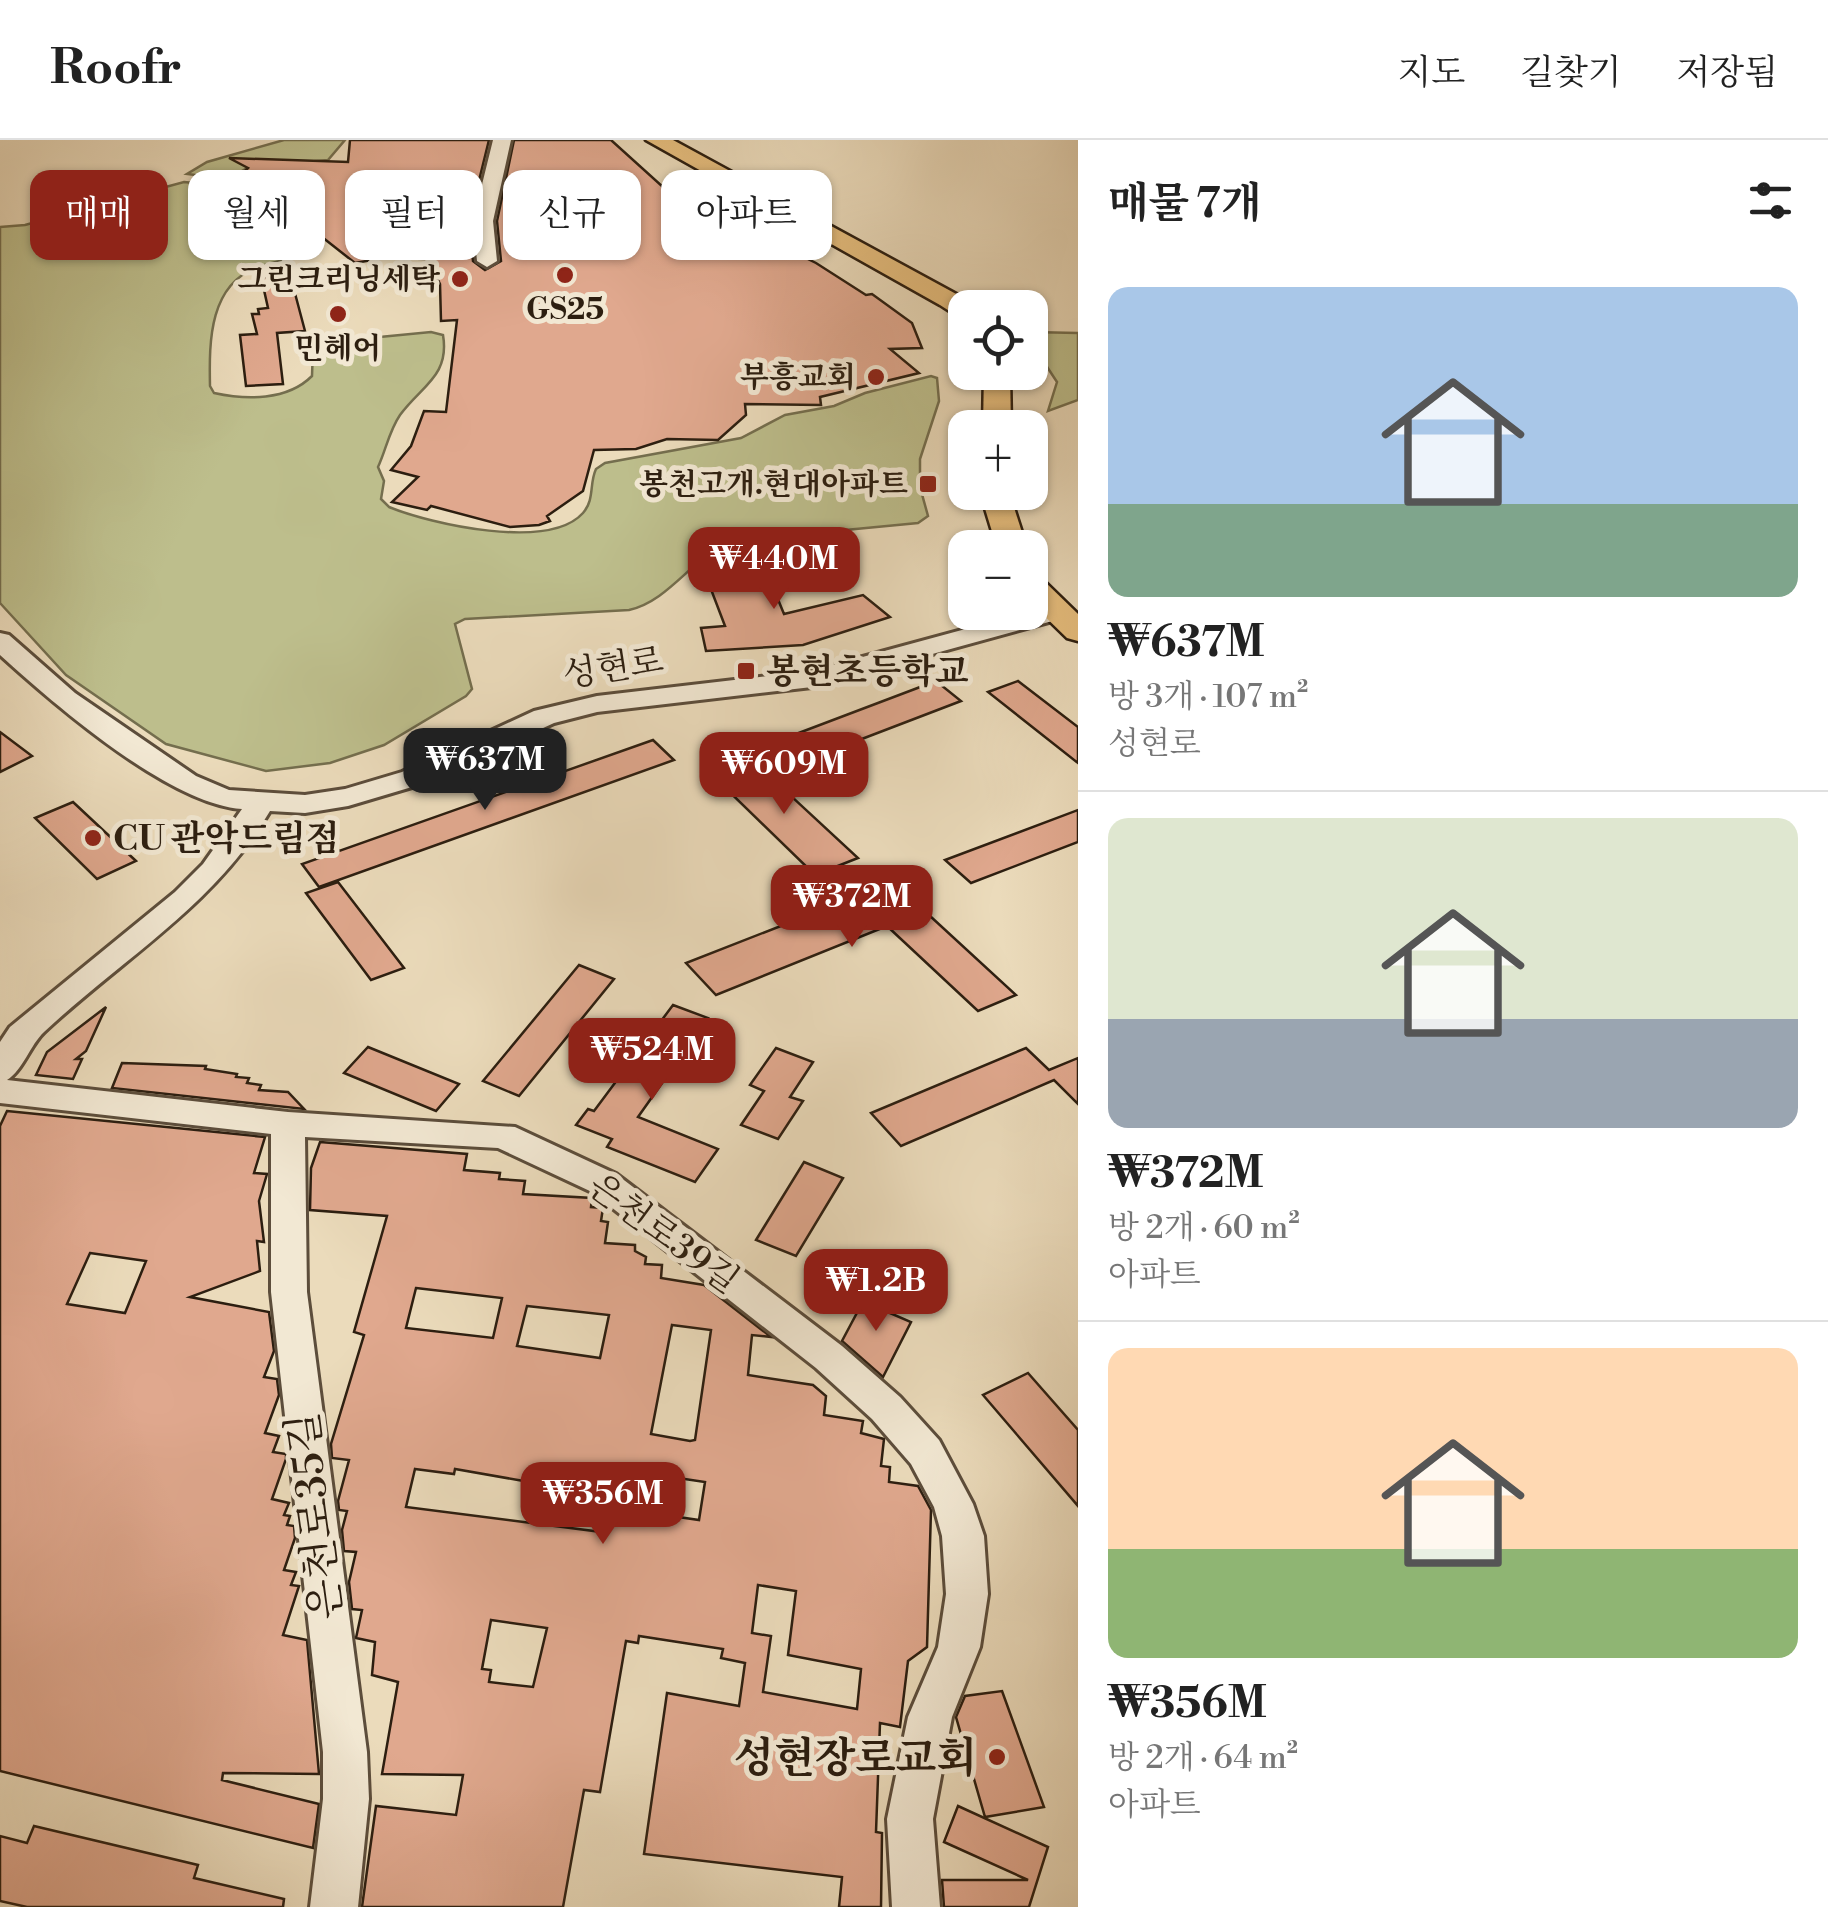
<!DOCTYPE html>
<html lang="ko">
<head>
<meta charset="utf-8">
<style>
  body { margin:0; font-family:"Libre Bodoni","Noto Serif KR",serif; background:#f2f2f2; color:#222; height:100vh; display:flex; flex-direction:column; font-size:38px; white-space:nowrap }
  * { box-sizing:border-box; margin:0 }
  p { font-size:32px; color:#767676 }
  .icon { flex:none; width:55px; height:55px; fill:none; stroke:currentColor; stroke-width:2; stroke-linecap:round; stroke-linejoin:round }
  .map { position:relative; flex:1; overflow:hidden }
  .side { display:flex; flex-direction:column; background:#fff; width:750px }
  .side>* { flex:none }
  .top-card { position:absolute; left:30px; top:30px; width:898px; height:90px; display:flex; gap:20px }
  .controls { position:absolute; left:948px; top:150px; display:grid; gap:20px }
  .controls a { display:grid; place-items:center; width:100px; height:100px; border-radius:20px; background:#fff; box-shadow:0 2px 8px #0004; font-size:50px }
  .price { position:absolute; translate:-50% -85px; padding:0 22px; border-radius:20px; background:#8f2418; color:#fff; font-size:32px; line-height:65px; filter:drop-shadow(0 2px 5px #0008) }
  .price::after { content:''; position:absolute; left:50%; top:60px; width:30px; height:22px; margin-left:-15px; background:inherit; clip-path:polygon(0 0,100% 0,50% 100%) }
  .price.selected { background:#222; color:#fff }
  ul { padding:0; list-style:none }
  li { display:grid; align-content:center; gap:20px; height:530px; padding:0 30px }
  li+li { border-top:2px solid #e0e0e0 }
  li span { display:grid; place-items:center; height:310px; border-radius:20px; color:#555 }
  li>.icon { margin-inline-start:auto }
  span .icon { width:180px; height:180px; fill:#fffc; stroke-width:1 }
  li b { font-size:42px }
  h2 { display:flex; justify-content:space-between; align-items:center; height:120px; padding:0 30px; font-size:42px }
  .chip { padding:0 35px; border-radius:20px; background:#fff; box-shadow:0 2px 8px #0004; font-size:35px; line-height:90px }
  .chip.selected { background:#8f2418; color:#fff }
  header { display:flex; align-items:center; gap:60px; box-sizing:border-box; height:140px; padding:0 50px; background:#fff; border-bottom:2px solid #e0e0e0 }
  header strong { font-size:48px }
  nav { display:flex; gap:55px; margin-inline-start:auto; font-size:35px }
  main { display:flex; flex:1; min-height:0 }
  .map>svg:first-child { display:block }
</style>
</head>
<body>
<header>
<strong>Roofr</strong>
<nav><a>지도</a><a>길찾기</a><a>저장됨</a></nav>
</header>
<main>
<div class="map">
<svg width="1078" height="1767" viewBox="0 0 1078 1767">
  <rect width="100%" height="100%" fill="#ebdbbb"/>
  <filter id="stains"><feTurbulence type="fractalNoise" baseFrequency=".002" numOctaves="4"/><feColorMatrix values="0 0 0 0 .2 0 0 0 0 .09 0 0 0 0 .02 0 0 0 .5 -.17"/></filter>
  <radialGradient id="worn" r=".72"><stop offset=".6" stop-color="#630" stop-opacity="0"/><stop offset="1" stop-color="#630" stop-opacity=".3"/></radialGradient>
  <g fill="#bdbe8c" stroke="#746e4e" stroke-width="2.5">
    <path d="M 284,0 L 345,0 L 328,20 L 249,27 L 228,39 L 187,34 L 207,22 Z"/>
    <path d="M 184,42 L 215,45 L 255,58 L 285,83 L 301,106 C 294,121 276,121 261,126 C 209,142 209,201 210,246 L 214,253 C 246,260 287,261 312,236 L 313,207 L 318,203 L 431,192 L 443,195 C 450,236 421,246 400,275 C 389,291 386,310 378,327 L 384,341 L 381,359 L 389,367 C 431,384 549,411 583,373 C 595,359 589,344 596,329 L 605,323 L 741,298 L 785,275 L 834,266 L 865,253 L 931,236 L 937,238 L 939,261 L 920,319 L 920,347 L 928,376 L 918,383 L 730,401 C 692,418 669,461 629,470 L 465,479 L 455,484 L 472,549 L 466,556 L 384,605 L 330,623 L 266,631 L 166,604 L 66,535 L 0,463 L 0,87 L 25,85 Z"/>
    <path d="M 1030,192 L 1078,193 L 1078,260 L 1048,271 L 1057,242 L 1036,210 Z"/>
  </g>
  <g fill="#e0a88e" stroke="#2c1e10" stroke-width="2.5" fill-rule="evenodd">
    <path d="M 350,0 L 489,0 L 469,81 L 473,121 L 485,130 L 501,121 L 497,81 L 514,0 L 611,0 L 664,48 L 816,123 L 866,155 L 872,154 L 912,183 L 922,208 L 890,209 L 919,233 L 820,257 L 821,265 L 745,264 L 746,275 L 718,300 L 667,299 L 636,309 L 594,310 L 583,351 L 547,376 L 550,381 L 539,385 L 510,387 L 431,366 L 427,370 L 392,362 L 418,337 L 391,330 L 411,306 L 424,271 L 446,272 L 457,180 L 441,181 L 440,144 L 428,119 L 384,118 L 355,123 L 308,86 L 310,77 L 279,77 L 283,65 L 268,64 L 261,54 L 226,50 L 248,28 L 229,18 L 348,22 Z"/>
    <path d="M 288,127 L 305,191 L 277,193 L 283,244 L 246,246 L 240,195 L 257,194 L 252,174 L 259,174 L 258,169 L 268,168 L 262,141 L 268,133 Z"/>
    <path d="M 761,418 L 784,474 L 863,455 L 890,477 L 803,505 L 706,511 L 701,488 L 725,486 L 704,431 L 724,430 L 720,421 Z"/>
    <path d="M 936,541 L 961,561 L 820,615 L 796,594 Z"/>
    <path d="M 1018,541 L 1078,587 L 1078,623 L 988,552 Z"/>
    <path d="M 0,592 L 32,616 L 0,632 Z"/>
    <path d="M 653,600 L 674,620 L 319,747 L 302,724 Z"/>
    <path d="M 750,618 L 858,718 L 815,735 L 709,632 Z"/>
    <path d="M 73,662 L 136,721 L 97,739 L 35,678 Z"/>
    <path d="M 1078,670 L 1078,702 L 971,743 L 945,720 Z"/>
    <path d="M 338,742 L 404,828 L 371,840 L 306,753 Z"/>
    <path d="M 860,755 L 884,777 L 917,764 L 1016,855 L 978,871 L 887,786 L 716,855 L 686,823 Z"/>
    <path d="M 579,825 L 614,839 L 519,956 L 483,941 Z"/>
    <path d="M 673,865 L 708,878 L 638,977 L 718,1009 L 695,1042 L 607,1007 L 612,999 L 576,985 L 588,969 L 594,971 Z"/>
    <path d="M 106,867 L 86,911 L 76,919 L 82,919 L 73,939 L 36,935 L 47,912 Z"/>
    <path d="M 368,907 L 459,944 L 436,971 L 344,933 Z"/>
    <path d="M 776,908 L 813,922 L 790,957 L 803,961 L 778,999 L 741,985 L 764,951 L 750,945 Z"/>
    <path d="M 1026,908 L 1049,930 L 1078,918 L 1078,964 L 1054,940 L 901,1006 L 871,973 Z"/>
    <path d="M 122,923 L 206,926 L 205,929 L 237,934 L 236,937 L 249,938 L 247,943 L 261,945 L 259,950 L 288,952 L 304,969 L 112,948 Z"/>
    <path d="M 7,971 L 265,997 L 254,1033 L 267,1034 L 259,1061 L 264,1102 L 257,1101 L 260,1131 L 190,1157 L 269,1172 L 274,1211 L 264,1237 L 277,1239 L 279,1255 L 265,1293 L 279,1296 L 273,1312 L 286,1314 L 286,1319 L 272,1359 L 289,1363 L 284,1375 L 290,1376 L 287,1385 L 294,1386 L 295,1398 L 284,1430 L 296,1432 L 291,1445 L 299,1446 L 283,1495 L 307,1500 L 319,1634 L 223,1633 L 222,1640 L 319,1664 L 313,1708 L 0,1631 L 0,986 ZM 90,1113 L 146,1121 L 125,1173 L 67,1164 Z"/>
    <path d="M 320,1002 L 467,1014 L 464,1030 L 500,1033 L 499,1039 L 525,1041 L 523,1054 L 592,1058 L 591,1067 L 603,1068 L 601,1081 L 608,1082 L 605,1103 L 635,1105 L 635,1111 L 646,1117 L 645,1124 L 662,1125 L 661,1138 L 704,1145 L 771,1197 L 752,1195 L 748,1235 L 813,1245 L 826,1256 L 824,1275 L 863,1281 L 861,1293 L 884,1299 L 881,1326 L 890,1327 L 889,1342 L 918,1346 L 931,1370 L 927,1507 L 908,1521 L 900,1587 L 880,1583 L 876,1692 L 882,1693 L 881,1767 L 839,1767 L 842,1737 L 644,1714 L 667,1553 L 739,1566 L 745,1523 L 721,1518 L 723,1509 L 639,1496 L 638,1503 L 626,1501 L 600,1652 L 584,1650 L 563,1767 L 362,1767 L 376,1666 L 456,1675 L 463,1635 L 382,1634 L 398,1542 L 372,1535 L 375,1502 L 356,1498 L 362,1470 L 352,1469 L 349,1442 L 356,1412 L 344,1411 L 342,1390 L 347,1371 L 339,1370 L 338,1361 L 349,1320 L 332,1318 L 331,1304 L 364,1195 L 354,1192 L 387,1076 L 310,1070 L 311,1028 ZM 416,1148 L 502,1158 L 493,1198 L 406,1188 ZM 527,1166 L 609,1175 L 600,1218 L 517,1206 ZM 672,1185 L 711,1190 L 695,1300 L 690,1301 L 651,1294 ZM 415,1329 L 454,1334 L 455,1329 L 535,1343 L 537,1336 L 571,1341 L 573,1330 L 613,1335 L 602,1392 L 406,1367 ZM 658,1335 L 705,1342 L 699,1380 L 651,1373 ZM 758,1445 L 796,1451 L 788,1515 L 861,1529 L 857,1569 L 763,1552 L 771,1496 L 752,1493 ZM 491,1480 L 547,1488 L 533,1547 L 489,1542 L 491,1530 L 482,1529 Z"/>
    <path d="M 804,1022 L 843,1038 L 796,1116 L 756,1100 Z"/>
    <path d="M 867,1154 L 887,1161 L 883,1170 L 911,1182 L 883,1237 L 842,1201 Z"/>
    <path d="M 1028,1233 L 1078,1290 L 1078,1366 L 983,1255 Z"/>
    <path d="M 1002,1551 L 1044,1667 L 985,1677 L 956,1577 L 965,1556 Z"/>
    <path d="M 958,1666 L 1048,1707 L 1029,1767 L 944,1767 L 942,1740 L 1028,1740 L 944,1702 Z"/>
    <path d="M 34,1686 L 198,1725 L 194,1738 L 284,1759 L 283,1767 L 27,1767 L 0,1761 L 0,1696 L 27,1703 Z"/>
  </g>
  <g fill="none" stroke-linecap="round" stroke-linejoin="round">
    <g stroke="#5c4d3b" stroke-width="6">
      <g id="minor">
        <path d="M 493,0 L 511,0 L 493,81 L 497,121 L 487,127 L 477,121 L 473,81 Z"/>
        <path d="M 1058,464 L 1067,467 L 1071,472 L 1067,477 L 812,547 L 597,572 L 554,583 L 422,644 L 348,666 L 305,673 L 270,671 C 214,766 123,818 44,892 C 30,905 23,930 7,940 L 288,972 L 515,987 L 616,1034 L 842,1206 L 900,1257 L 939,1300 L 973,1364 L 984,1396 L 988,1454 L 980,1507 L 952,1577 L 933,1679 L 940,1767 L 892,1767 L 887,1679 L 908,1577 L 938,1507 L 946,1454 L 942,1396 L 934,1367 L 911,1324 L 872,1279 L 816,1228 L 592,1052 L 498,1008 L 305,997 L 307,1152 L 367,1612 L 369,1659 L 358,1767 L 310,1767 L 323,1659 L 323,1612 L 271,1152 L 271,994 L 0,963 L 0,902 L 10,887 L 175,752 L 203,724 L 242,669 C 169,664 54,564 0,515 L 0,493 L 9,495 L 75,553 L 196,636 L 229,650 L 305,655 L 345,649 L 402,632 L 534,571 L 597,556 L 811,531 Z"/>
      </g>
    </g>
    <g stroke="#2c1e10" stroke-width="5">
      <g id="major">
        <path d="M 646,0 L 673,0 L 958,155 L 974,168 L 965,168 L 965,181 L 940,165 Z"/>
        <path d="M 984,232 L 1010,232 L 1011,288 L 983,288 Z"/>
        <path d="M 980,352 L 1009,352 L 1027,408 L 997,408 Z"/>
        <path d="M 1030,436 L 1041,438 L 1078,474 L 1078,501 L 1067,498 L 1030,462 Z"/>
      </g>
    </g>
    <use href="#minor" fill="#f2e8d3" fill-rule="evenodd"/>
    <use href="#major" fill="#e6be7e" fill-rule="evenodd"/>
  </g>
  <g fill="#8f2418" stroke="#f2e8d3" stroke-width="4">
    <circle cx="565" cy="135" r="10"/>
    <circle cx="460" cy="139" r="10"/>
    <circle cx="338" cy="174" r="10"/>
    <circle cx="876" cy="237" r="10"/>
    <rect x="918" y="334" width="20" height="20" rx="5"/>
    <rect x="736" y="521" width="20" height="20" rx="5"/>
    <circle cx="93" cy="698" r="10"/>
    <circle cx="997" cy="1617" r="10"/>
  </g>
  <g text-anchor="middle" stroke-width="10" stroke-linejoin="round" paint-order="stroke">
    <g font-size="30" font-weight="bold" fill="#2c1e10" stroke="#f2e8d3" text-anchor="end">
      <text x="440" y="149">그린크리닝세탁</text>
      <text x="565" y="179" text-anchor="middle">GS25</text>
      <text x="338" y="218" text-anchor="middle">민헤어</text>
      <text x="856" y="247">부흥교회</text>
      <text x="908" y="354">봉천고개.현대아파트</text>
    </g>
    <g font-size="35" fill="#2c1e10" stroke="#f2e8d3">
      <text transform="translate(613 527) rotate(-9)" y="12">성현로</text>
      <text transform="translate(664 1093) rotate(36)" y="12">은천로39길</text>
    </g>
    <g font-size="35" font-weight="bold" fill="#2c1e10" stroke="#f2e8d3" text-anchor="start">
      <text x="766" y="543">봉현초등학교</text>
      <text x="113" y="710">CU 관악드림점</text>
    </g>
    <g font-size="42" fill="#2c1e10" stroke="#f2e8d3">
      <text transform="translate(314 1376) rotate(-97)" y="15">은천로35길</text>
    </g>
    <g font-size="42" font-weight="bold" fill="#2c1e10" stroke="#f2e8d3" text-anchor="end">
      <text x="977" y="1632">성현장로교회</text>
    </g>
  </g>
  <rect width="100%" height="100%" filter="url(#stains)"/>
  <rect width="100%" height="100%" fill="url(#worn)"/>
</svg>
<div class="controls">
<a><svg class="icon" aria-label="locate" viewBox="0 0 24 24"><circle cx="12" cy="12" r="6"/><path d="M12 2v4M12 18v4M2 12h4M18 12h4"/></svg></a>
<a>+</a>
<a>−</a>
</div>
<b class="price" style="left:774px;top:472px">₩440M</b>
<b class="price selected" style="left:485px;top:673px">₩637M</b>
<b class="price" style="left:784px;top:677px">₩609M</b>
<b class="price" style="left:852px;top:810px">₩372M</b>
<b class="price" style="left:652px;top:963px">₩524M</b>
<b class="price" style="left:876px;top:1194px">₩1.2B</b>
<b class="price" style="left:603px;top:1407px">₩356M</b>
<div class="top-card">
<a class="chip selected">매매</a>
<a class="chip">월세</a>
<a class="chip">필터</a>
<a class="chip">신규</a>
<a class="chip">아파트</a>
</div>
</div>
<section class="side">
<h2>매물 7개<svg class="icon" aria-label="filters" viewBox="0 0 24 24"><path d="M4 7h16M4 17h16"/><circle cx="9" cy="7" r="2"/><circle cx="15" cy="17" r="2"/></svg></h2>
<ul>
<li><span style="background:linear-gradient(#a9c7e8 70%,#7fa58c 0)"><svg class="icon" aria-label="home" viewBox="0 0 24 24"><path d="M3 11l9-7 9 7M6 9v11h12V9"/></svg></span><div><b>₩637M</b><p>방 3개 · 107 m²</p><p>성현로</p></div></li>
<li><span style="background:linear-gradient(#dfe7d0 65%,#9aa5b1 0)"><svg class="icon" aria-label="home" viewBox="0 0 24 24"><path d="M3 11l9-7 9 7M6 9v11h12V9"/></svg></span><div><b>₩372M</b><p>방 2개 · 60 m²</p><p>아파트</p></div></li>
<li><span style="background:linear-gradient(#ffd9b3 65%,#8fb573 0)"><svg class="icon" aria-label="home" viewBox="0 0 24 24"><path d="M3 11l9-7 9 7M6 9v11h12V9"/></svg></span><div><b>₩356M</b><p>방 2개 · 64 m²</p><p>아파트</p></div></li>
</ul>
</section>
</main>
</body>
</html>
